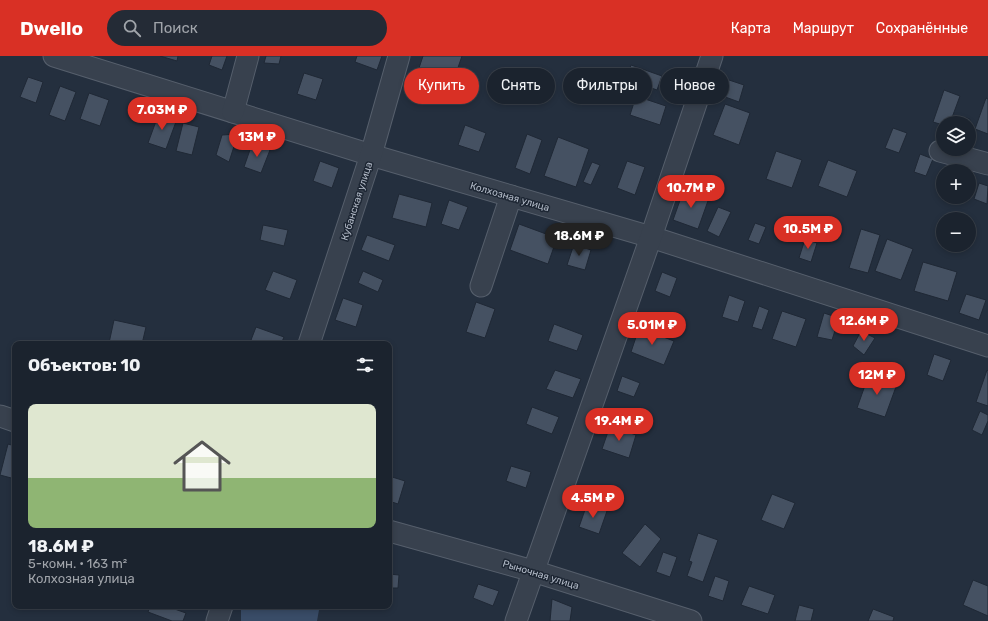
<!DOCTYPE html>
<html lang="ru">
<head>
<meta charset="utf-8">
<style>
  body { margin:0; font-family:Rubik,sans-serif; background:#242b36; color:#f1f3f6; height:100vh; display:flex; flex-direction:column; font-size:15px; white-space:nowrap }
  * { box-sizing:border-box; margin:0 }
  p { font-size:13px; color:#a0a4aa }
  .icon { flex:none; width:22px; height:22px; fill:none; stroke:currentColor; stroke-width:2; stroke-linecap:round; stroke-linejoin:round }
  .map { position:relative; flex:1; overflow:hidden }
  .side { position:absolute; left:12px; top:285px; width:380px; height:268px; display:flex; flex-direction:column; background:#1b232e; border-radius:8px; box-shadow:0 2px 6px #0003,0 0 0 1px #39404a }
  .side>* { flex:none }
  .guide { position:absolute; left:404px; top:12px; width:380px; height:36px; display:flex; gap:8px }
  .buttons { position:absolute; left:936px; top:60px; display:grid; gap:8px }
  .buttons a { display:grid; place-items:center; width:40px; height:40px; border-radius:50%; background:#1b232e; box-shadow:0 2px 6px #0003,0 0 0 1px #39404a; font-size:20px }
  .price { position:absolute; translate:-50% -34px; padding:0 9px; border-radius:14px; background:#d93025; color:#fff; font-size:13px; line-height:26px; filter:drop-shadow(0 1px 2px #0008) }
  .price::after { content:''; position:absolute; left:50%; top:24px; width:12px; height:9px; margin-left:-6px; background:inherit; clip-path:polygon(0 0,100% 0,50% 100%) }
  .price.on { background:#222; color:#fff }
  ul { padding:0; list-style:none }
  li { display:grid; align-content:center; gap:8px; height:212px; padding:0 16px }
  li span { display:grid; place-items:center; height:124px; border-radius:8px; color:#555 }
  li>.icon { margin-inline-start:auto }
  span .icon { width:72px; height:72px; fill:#fffc; stroke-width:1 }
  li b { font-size:17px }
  h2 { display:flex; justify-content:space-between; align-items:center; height:48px; padding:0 16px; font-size:17px }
  .chip { padding:0 14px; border-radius:18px; background:#1b232e; box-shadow:0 2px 6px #0003,0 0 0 1px #39404a; font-size:14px; line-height:36px }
  .chip.on { background:#d93025; color:#fff }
  header { display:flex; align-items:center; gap:24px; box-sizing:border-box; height:56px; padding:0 20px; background:#d93025; color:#fff }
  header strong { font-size:19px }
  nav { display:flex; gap:22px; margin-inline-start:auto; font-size:14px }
  .search { width:280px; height:36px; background:#242b36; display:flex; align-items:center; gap:10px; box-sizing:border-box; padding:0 14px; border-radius:22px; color:#a0a4aa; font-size:15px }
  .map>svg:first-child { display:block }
</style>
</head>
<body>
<header>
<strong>Dwello</strong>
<div class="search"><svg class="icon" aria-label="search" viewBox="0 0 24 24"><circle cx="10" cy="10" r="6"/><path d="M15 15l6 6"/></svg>Поиск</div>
<nav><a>Карта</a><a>Маршрут</a><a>Сохранённые</a></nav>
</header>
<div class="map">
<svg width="988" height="565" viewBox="0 0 988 565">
  <rect width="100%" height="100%" fill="#242f3e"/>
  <path fill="#394c67" d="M 241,550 L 323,550 L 319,554 L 317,565 L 241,565 Z"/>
  <g fill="#455162" stroke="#1f2835">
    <path d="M 160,0 L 178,0 L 177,5 Z"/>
    <path d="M 212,0 L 227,0 L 222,14 L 209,9 Z"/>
    <path d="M 266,0 L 281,0 L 279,8 L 264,7 Z"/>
    <path d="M 357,0 L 382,0 L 377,14 L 355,6 Z"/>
    <path d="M 423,0 L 462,0 L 451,32 L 416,21 Z"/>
    <path d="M 631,9 L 662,20 L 657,34 L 626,23 Z"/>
    <path d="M 304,17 L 323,23 L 316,44 L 297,38 Z"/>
    <path d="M 28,21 L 43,26 L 36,47 L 20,41 Z"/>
    <path d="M 723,22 L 744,29 L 739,46 L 717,38 Z"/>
    <path d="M 60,30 L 76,36 L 65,65 L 49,59 Z"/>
    <path d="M 944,34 L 960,40 L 950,67 L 943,67 L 943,69 L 933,66 Z"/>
    <path d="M 89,37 L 109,44 L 100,70 L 80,63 Z"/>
    <path d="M 636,40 L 666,50 L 660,69 L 630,59 Z"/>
    <path d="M 986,42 L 988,43 L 988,78 L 975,73 Z"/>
    <path d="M 725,48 L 750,57 L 739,89 L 713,79 Z"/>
    <path d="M 159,57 L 177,63 L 166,93 L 148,87 Z"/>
    <path d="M 960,60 L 970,63 L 969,67 L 957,67 Z"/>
    <path d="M 183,67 L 199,71 L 192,99 L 176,95 Z"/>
    <path d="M 465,69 L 486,77 L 479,96 L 458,89 Z"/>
    <path d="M 893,72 L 907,77 L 899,97 L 885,92 Z"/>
    <path d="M 238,78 L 229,106 L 216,99 L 222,79 Z"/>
    <path d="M 527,78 L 542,84 L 530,118 L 515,112 Z"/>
    <path d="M 558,81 L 589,93 L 576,131 L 544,120 Z"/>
    <path d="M 252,88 L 270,94 L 261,117 L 244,111 Z"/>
    <path d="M 776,95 L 802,104 L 792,132 L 766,123 Z"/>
    <path d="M 920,98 L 933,103 L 926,120 L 914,116 Z"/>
    <path d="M 828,104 L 857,115 L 847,141 L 818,130 Z"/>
    <path d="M 320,105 L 339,112 L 332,132 L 313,125 Z"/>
    <path d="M 627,105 L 645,111 L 635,139 L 617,132 Z"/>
    <path d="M 592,106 L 600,109 L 591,129 L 583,126 Z"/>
    <path d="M 979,127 L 988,130 L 987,148 L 974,143 Z"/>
    <path d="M 684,133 L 709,142 L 698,173 L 673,164 Z"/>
    <path d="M 399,138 L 432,147 L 426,171 L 392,162 Z"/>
    <path d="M 449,144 L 468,151 L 459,174 L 441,168 Z"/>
    <path d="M 718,151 L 731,156 L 719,181 L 707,175 Z"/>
    <path d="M 755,167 L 766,171 L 759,188 L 748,184 Z"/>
    <path d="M 519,168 L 557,182 L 548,208 L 510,194 Z"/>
    <path d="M 263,169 L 288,174 L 284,190 L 260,184 Z"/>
    <path d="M 861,173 L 880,179 L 868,217 L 849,212 Z"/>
    <path d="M 367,179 L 395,189 L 389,205 L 361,194 Z"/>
    <path d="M 805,183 L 817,187 L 811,206 L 799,202 Z"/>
    <path d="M 887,183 L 913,193 L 901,224 L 875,215 Z"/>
    <path d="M 574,188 L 591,194 L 585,214 L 567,209 Z"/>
    <path d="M 923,206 L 957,216 L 948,245 L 914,235 Z"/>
    <path d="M 273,215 L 297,224 L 290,243 L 265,234 Z"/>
    <path d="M 363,215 L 383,224 L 378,236 L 358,227 Z"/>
    <path d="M 662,216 L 677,222 L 670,241 L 655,235 Z"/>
    <path d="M 966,238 L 986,244 L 979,264 L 959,257 Z"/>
    <path d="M 729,239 L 745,245 L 738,266 L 722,261 Z"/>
    <path d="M 343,242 L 363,249 L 356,271 L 335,264 Z"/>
    <path d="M 476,246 L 495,253 L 485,282 L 466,276 Z"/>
    <path d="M 759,250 L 769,254 L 762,274 L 752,271 Z"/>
    <path d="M 782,255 L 806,263 L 796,291 L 772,283 Z"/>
    <path d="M 824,257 L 839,262 L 832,284 L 817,281 Z"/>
    <path d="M 114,264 L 146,271 L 142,288 L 109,287 Z"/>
    <path d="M 554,268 L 583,279 L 577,295 L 548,285 Z"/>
    <path d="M 256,271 L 284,281 L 281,288 L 261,288 L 251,284 Z"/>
    <path d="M 639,272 L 674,285 L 664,309 L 631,296 Z"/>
    <path d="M 861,275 L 875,282 L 864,299 L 853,290 Z"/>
    <path d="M 934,298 L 951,304 L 943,325 L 927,319 Z"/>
    <path d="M 555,314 L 581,323 L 573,342 L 546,333 Z"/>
    <path d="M 987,314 L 988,315 L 988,350 L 976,346 Z"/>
    <path d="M 869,318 L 897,328 L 885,361 L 857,352 Z"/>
    <path d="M 622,320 L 640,327 L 634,341 L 617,335 Z"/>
    <path d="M 532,351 L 559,361 L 552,378 L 526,368 Z"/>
    <path d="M 980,355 L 988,359 L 988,365 L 982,379 L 972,374 Z"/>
    <path d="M 610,370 L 636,379 L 629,402 L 602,393 Z"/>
    <path d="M 8,388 L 15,390 L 15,423 L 0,419 Z"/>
    <path d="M 511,410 L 531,416 L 526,432 L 506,425 Z"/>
    <path d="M 389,420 L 405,425 L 398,448 L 389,445 Z"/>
    <path d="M 772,438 L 795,447 L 784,473 L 761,464 Z"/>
    <path d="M 587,448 L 607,455 L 599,478 L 579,471 Z"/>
    <path d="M 645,468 L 661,483 L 640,511 L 622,497 Z"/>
    <path d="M 698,477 L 718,484 L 703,526 L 687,520 L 692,506 L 689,505 Z"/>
    <path d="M 663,496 L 677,501 L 670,521 L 656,516 Z"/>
    <path d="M 389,518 L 399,519 L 398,532 L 389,532 Z"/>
    <path d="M 715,520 L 729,525 L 723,545 L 708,540 Z"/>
    <path d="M 973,524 L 988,530 L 988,560 L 963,549 Z"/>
    <path d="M 478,528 L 499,535 L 493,550 L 473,542 Z"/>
    <path d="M 749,530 L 775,539 L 768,558 L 741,549 Z"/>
    <path d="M 552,543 L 572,551 L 570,565 L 550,565 Z"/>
    <path d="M 799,549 L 814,553 L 811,565 L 795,565 Z"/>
    <path d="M 150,550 L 166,550 L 186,557 L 183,565 L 172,565 L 148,556 Z"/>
    <path d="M 873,553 L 894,561 L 893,565 L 868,565 Z"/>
  </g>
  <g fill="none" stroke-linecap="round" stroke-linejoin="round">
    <g stroke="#565f6c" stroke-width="23">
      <g id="minor">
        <path d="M 54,0 L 371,99 L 651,181 L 988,290"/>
        <path d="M 233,56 L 248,0"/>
        <path d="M 940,95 L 988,108"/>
        <path d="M 481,230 L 511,140"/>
        <path d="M 309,288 L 371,99 L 399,0"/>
        <path d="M 0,360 L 15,365"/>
        <path d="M 389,475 L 533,515 L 691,565"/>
        <path d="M 217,565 L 222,550"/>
        <path d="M 516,565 L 651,181 L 712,0"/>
      </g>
    </g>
    <use href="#minor" stroke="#38414e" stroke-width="21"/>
  </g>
  <g text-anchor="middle" stroke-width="3" stroke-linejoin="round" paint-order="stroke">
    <g font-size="10" fill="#b4bcc9" stroke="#1d2633">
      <text transform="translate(510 140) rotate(16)" y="4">Колхозная улица</text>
      <text transform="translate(356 145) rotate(-72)" y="4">Кубанская улица</text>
      <text transform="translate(541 518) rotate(17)" y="4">Рыночная улица</text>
    </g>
  </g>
</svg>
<div class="buttons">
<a><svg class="icon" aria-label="layers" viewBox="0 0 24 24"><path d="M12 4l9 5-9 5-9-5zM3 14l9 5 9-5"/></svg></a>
<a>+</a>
<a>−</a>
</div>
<b class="price" style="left:162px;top:75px">7.03M ₽</b>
<b class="price" style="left:257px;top:102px">13M ₽</b>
<b class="price" style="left:691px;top:153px">10.7M ₽</b>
<b class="price" style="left:808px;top:194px">10.5M ₽</b>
<b class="price on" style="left:579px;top:201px">18.6M ₽</b>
<b class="price" style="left:864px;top:286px">12.6M ₽</b>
<b class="price" style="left:652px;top:290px">5.01M ₽</b>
<b class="price" style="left:877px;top:340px">12M ₽</b>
<b class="price" style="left:619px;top:386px">19.4M ₽</b>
<b class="price" style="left:593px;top:463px">4.5M ₽</b>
<div class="guide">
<a class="chip on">Купить</a>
<a class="chip">Снять</a>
<a class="chip">Фильтры</a>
<a class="chip">Новое</a>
</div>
<section class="side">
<h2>Объектов: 10<svg class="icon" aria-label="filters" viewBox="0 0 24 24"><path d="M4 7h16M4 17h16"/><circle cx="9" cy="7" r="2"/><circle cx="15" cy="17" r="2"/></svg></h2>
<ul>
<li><span style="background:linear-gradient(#dfe7d0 60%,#8fb573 0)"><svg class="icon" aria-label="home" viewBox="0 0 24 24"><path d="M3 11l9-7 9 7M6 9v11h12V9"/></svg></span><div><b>18.6M ₽</b><p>5-комн. · 163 m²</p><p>Колхозная улица</p></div></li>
</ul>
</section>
</div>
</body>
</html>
